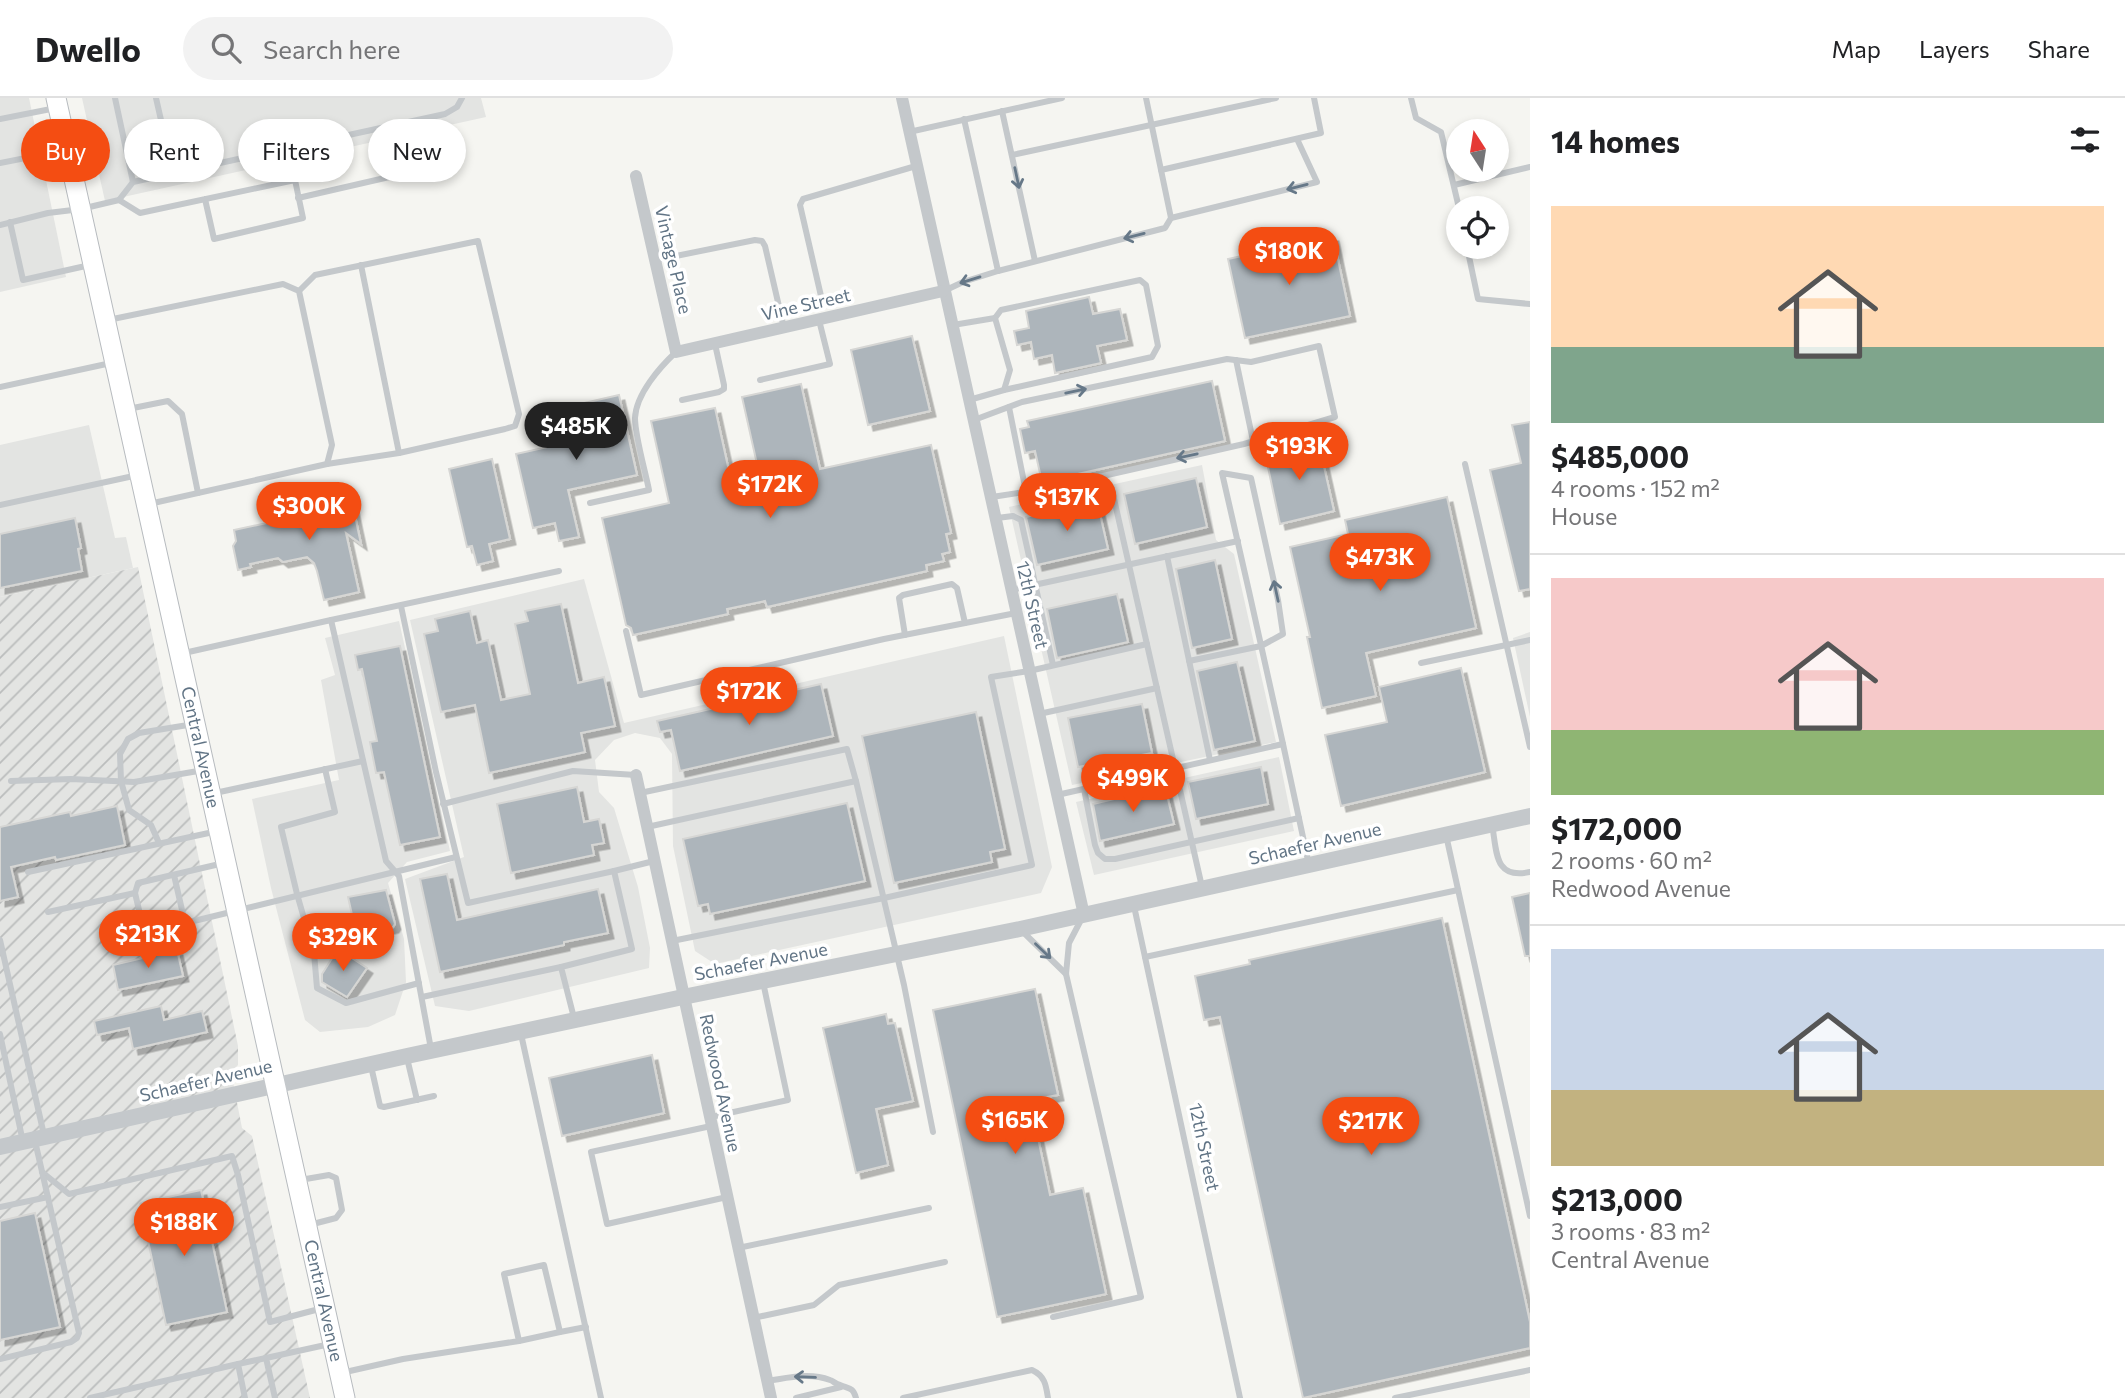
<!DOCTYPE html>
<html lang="en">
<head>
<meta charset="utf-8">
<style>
  body { margin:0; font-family:Commissioner,sans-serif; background:#f2f2f2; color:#202124; height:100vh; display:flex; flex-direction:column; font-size:26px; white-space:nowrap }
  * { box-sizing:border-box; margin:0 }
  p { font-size:23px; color:#757577 }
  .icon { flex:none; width:38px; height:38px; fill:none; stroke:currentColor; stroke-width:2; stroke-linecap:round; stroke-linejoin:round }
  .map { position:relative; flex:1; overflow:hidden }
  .sheet { display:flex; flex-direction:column; background:#fff; width:595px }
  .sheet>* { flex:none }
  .banner { position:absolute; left:21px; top:21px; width:665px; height:63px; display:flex; gap:14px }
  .needle { width:46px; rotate:348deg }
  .fabs { position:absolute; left:1446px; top:21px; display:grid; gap:14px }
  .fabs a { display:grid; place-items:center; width:63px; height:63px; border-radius:50%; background:#fff; box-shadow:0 4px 10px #0003; font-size:35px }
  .price { position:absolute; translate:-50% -60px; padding:0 16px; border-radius:24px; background:#f44d12; color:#fff; font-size:23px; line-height:46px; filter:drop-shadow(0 2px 4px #0008) }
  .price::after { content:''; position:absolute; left:50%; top:42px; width:21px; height:16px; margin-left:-10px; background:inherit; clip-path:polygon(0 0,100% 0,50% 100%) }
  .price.on { background:#222; color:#fff }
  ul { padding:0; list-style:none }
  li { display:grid; align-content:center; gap:14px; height:371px; padding:0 21px }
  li+li { border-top:2px solid #e0e0e0 }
  li span { display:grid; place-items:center; height:217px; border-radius:0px; color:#555 }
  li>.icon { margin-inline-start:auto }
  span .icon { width:126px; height:126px; fill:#fffc; stroke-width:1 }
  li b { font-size:30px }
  h2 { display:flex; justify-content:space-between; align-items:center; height:84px; padding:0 21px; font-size:30px }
  .pill { padding:0 24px; border-radius:32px; background:#fff; box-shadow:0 4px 10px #0003; font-size:24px; line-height:63px }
  .pill.on { background:#f44d12; color:#fff }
  header { display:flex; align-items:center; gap:42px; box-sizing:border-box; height:98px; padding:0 35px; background:#fff; border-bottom:2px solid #e0e0e0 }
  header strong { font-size:33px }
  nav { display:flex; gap:38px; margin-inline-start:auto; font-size:24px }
  .search { width:490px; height:63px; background:#f2f2f2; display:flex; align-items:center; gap:18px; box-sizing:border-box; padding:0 24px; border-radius:38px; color:#757577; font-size:26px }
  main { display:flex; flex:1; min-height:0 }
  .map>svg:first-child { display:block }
</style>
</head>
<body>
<header>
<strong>Dwello</strong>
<div class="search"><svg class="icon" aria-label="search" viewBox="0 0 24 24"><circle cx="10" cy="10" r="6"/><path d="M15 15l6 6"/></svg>Search here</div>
<nav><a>Map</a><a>Layers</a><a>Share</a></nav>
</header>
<main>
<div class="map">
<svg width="1530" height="1300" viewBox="0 0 1530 1300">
  <defs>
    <pattern id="industrial-furrows" width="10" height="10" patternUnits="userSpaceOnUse" patternTransform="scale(1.75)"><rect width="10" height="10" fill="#e3e4e2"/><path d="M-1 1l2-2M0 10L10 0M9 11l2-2" fill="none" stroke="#bbbdbd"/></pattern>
    <filter id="shadow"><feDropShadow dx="5.5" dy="5.5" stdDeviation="0" flood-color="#0004"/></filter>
  </defs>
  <rect width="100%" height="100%" fill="#f5f5f1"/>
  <g fill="#e3e4e2">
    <path d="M 0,0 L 29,0 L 66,179 L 0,194 Z"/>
    <path d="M 82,0 L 481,0 L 486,19 L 105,103 Z"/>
    <path d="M 89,327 L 115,440 L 126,439 L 133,470 L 0,499 L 0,347 Z"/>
    <path d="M 1202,367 L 1216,442 L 1234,456 L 1276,644 L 1072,687 L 1009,409 Z"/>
    <path d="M 584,481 L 624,625 L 1004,538 L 1052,769 L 1041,795 L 715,866 L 695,853 L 673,748 L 672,656 L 660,640 L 635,635 L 614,642 L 595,662 L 599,694 L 614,710 L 638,789 L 650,850 L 649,870 L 469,913 L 435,908 L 405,781 L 464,759 L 410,522 Z"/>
    <path d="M 399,523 L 450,753 L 407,764 L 388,785 L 404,841 L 406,884 L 395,917 L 368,929 L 320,934 L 305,922 L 271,790 L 252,701 L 339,682 L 321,582 L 335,577 L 325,540 Z"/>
    <path d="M 1530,534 L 1530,619 L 1513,540 Z"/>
    <path d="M 1279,659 L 1294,733 L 1094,777 L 1076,704 Z"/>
  </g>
  <path fill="url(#industrial-furrows)" d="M 138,469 L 238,948 L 238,967 L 231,974 L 242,1030 L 252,1038 L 310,1300 L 0,1300 L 0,499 Z"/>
  <g fill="#adb5bb" stroke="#d6d6d4" stroke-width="2" filter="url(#shadow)">
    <path d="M 1333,138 L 1350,218 L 1245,240 L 1228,161 Z"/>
    <path d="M 1089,199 L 1093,216 L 1120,211 L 1127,242 L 1097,248 L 1101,265 L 1055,275 L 1052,257 L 1034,261 L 1031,244 L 1017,247 L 1014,233 L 1029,230 L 1026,213 Z"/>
    <path d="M 912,238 L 930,313 L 868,327 L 851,252 Z"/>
    <path d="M 1212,283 L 1225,343 L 1042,384 L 1035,353 L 1025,355 L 1020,331 L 1029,329 L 1027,323 Z"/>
    <path d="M 801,286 L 820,371 L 931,347 L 951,435 L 946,436 L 950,454 L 942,456 L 944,463 L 926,467 L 927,473 L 767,509 L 765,503 L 727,511 L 728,516 L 633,537 L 631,530 L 626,527 L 602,420 L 669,405 L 651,323 L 715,310 L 733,391 L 761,384 L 742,299 Z"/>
    <path d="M 619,297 L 637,377 L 568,392 L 579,439 L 559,443 L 555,425 L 533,430 L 516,356 L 561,346 L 554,312 Z"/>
    <path d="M 1530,324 L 1530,491 L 1519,493 L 1490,372 L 1521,365 L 1512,327 Z"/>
    <path d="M 1318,342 L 1334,413 L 1280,426 L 1265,355 Z"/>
    <path d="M 492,361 L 510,441 L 489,446 L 493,463 L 477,467 L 472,448 L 467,449 L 449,371 Z"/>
    <path d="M 1196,380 L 1207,429 L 1135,446 L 1124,396 Z"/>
    <path d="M 349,390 L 361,446 L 346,435 L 359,494 L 324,502 L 317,473 L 314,465 L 307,459 L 283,464 L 278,460 L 250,466 L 251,469 L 238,472 L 233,448 L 236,443 L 234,432 L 319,414 L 301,401 Z"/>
    <path d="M 1447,399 L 1476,530 L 1366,555 L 1376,598 L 1322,610 L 1307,539 L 1310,539 L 1290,449 L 1348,436 L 1345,422 Z"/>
    <path d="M 1097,403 L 1108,451 L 1037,467 L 1026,419 Z"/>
    <path d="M 75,420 L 81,450 L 78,451 L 82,473 L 0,490 L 0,436 Z"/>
    <path d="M 1215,462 L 1232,541 L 1192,550 L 1176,471 Z"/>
    <path d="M 1117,496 L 1128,544 L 1057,560 L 1047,511 Z"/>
    <path d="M 561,506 L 578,585 L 604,579 L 615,628 L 581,635 L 585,654 L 489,675 L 475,607 L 441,614 L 424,536 L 438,533 L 435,521 L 470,513 L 477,545 L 488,542 L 501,602 L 530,596 L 515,526 L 528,523 L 525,513 Z"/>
    <path d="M 400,548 L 440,739 L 400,747 L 384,674 L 376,675 L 370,644 L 377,643 L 362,571 L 358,572 L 355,557 Z"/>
    <path d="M 1237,564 L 1255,643 L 1214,652 L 1197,573 Z"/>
    <path d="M 1461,570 L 1485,674 L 1341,708 L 1325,637 L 1387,624 L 1379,589 Z"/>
    <path d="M 821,586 L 833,638 L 680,673 L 671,632 L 660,634 L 657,623 Z"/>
    <path d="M 1142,606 L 1152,655 L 1078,669 L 1068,620 Z"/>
    <path d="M 976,614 L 1005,751 L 990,754 L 992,764 L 894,785 L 862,638 Z"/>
    <path d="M 1261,669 L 1268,706 L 1196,721 L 1188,684 Z"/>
    <path d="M 577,689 L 584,724 L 599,721 L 604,745 L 592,747 L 594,757 L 511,775 L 497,706 Z"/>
    <path d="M 1165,689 L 1174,726 L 1100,743 L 1093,706 Z"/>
    <path d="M 847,705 L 865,783 L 710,816 L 708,806 L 698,808 L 683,741 Z"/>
    <path d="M 117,708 L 125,747 L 56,762 L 55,759 L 11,769 L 18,799 L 0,803 L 0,729 L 70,714 L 71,718 Z"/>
    <path d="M 447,776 L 457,822 L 598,791 L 608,835 L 564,844 L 564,847 L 440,874 L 420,781 Z"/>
    <path d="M 386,792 L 395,826 L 393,829 L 364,835 L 355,830 L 348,799 Z"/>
    <path d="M 1530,795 L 1530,858 L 1525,858 L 1512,799 Z"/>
    <path d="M 1442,820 L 1530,1224 L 1530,1250 L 1303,1300 L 1220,919 L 1204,922 L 1195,878 L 1250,866 L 1249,862 Z"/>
    <path d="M 338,851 L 367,870 L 347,899 L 322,884 L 322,876 Z"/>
    <path d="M 177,852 L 183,878 L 118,892 L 113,867 Z"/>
    <path d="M 1035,891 L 1058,997 L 1030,1002 L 1050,1097 L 1083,1090 L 1106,1196 L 997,1219 L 933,912 Z"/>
    <path d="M 161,908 L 164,922 L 202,913 L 207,934 L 133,951 L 129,930 L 97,937 L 94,923 Z"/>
    <path d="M 886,916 L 888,926 L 895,925 L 913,1003 L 876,1011 L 888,1067 L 856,1075 L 823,930 Z"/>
    <path d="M 652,957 L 664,1015 L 562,1038 L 549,980 Z"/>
    <path d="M 201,1092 L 227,1214 L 166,1227 L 140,1105 Z"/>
    <path d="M 35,1115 L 60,1229 L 0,1242 L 0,1123 Z"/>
  </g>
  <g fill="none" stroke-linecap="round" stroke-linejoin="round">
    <g stroke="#b7bbbf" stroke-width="21">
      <g id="primary">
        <path id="s1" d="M 56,0 L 345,1300"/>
      </g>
    </g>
    <g stroke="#c4c8cb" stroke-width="6">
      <path d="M 115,0 L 133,84"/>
      <path d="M 156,0 L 166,44"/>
      <path d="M 1411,0 L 1416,20 L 1441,34 L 1459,110"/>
      <path d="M 1002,13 L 1035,163"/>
      <path d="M 0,21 L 56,10"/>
      <path d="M 964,21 L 998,173 L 1165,130 L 1171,120 L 1146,0"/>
      <path d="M 909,34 L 1062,0"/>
      <path d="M 127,54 L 210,35"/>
      <path d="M 1012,57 L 1276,0"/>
      <path d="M 0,65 L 66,52"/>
      <path d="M 1161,72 L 1321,35 L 1314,0"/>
      <path d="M 1454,87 L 1530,69"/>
      <path d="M 298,100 L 450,65"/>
      <path d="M 119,102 L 140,115 L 295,82 L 303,120 L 214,141 L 205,101"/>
      <path d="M 1171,120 L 1317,84 L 1297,41"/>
      <path d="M 10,124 L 23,182 L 90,167"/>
      <path d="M 0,127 L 48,115 L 81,111 L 119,102 L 133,84 L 445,16 L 457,9 L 462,0"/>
      <path d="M 1467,149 L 1478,201 L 1530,206"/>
      <path d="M 656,162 L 755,142 L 762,143 L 765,148 L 784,230"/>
      <path d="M 361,167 L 399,355"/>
      <path d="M 299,193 L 315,177 L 478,143 L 519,316 L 515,328 L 505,331 L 399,355 L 327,366"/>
      <path d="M 944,193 L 963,184 L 998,173"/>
      <path d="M 821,198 L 800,107 L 803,101 L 916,68"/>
      <path d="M 995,220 L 1001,212 L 1140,182 L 1146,187 L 1158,248 L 1152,259 L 1004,292"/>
      <path d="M 108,222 L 283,186 L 299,193 L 332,347 L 327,366 L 149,406"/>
      <path d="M 953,227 L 995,220 L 1010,272 L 1004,292 L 969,302"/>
      <path d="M 1236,262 L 1253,343"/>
      <path d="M 760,282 L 830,266 L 819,222"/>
      <path d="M 0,289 L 111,265"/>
      <path d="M 682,302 L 719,294 L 724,291 L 724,287 L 715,246"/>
      <path d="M 1009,309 L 1026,394"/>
      <path d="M 128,311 L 168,303 L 182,316 L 198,395"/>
      <path d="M 974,322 L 1022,304 L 1227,261 L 1251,264 L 1319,248 L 1335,319 L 1244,346 L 1050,390 L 992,399"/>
      <path d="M 1465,366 L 1530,649"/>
      <path d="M 1112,392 L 1202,789"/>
      <path d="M 590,405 L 649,392 C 645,372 635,338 635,320 C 636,296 660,269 676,254"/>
      <path d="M 0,407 L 138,377"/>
      <path d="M 997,420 L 1013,418 L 1021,422 L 1053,567"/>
      <path d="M 1167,458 L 1210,662"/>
      <path d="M 1011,492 L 1238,443"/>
      <path d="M 401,508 L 436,674 L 468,805 L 614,773 L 632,851 L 561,869 L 574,920"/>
      <path d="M 331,522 L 559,473"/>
      <path d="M 626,533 L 641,597 L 884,541 L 1016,515"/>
      <path d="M 905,537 L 899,500 L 903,497 L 952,486 L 957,490 L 965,525"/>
      <path d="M 184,555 L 331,522 L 386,763 L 399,778 L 431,951"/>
      <path d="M 1189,563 L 1261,548 L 1283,536 L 1278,502 L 1251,380 L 1222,375 C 1243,465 1263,556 1283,646"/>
      <path d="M 1421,565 L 1530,542"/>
      <path d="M 1039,616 L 1157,590"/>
      <path d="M 325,671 L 335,714 L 281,729 L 297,796 L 314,855 L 317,890 L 346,905 L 419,885"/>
      <path d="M 11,683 L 71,681 L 134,684 L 204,672"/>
      <path d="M 1084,691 L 1095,747 L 1098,755 L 1105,761 L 1115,761 L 1299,720"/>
      <path d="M 215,695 L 363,663"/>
      <path d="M 640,695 L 847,651 L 856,683"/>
      <path d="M 1057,697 L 1283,646 L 1309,767"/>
      <path d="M 443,706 L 573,673 L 636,677"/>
      <path d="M 1492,726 C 1497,754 1494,782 1530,774"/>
      <path d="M 647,729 L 856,683 L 904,887 L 933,1034"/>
      <path d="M 1446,737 L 1530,1118"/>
      <path d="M 159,745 L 151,727 L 129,712 L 121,683 L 120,656 L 128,641 L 139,635 L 194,626"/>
      <path d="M 224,765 L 138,785 L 135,795 L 143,829 L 149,832 L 198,822 L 456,759"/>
      <path d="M 614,773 L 654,763"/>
      <path d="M 28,774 L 218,733"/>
      <path d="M 174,777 L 185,825"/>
      <path d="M 1134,808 L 1240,1300"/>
      <path d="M 48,814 L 135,795"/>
      <path d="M 1021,832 L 1066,876"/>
      <path d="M 0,842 L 44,1037"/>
      <path d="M 672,843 L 884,800 L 1032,767 L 991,579 L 1029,573 L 1147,546"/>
      <path d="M 1145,859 L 1458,792"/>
      <path d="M 422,899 L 561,869"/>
      <path d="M 0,936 L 23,1044"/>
      <path d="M 521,936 L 601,1300"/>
      <path d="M 407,960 L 417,1002"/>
      <path d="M 371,968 L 380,1008 L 384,1009 L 434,998"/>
      <path d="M 711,1019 L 788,1002 L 763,884"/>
      <path d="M 711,1028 L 591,1054 L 607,1126 L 727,1099"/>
      <path d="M 42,1074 L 69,1096 L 232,1058 L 238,1077 L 270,1224 L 323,1210"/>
      <path d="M 300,1082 L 329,1077 L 336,1080 L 342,1112 L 336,1120 L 309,1127"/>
      <path d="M 0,1109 L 48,1099"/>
      <path d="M 738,1150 L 929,1110"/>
      <path d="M 1053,1219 L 1141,1199 L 1066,876 L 1069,845 L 1082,820"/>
      <path d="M 753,1220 L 814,1207 L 839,1187 L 945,1164"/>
      <path d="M 519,1243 L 560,1234"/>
      <path d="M 0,1261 L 71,1244 L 77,1240 L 79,1235 L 35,1043"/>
      <path d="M 341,1275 L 403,1261 L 519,1243 L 504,1176 L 544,1167 L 560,1234 L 586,1229"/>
      <path d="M 767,1283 C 788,1280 809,1274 830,1282 C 833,1283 836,1286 840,1287 C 849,1291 853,1289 856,1300"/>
      <path d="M 90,1300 L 238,1266"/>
      <path d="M 245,1300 L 238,1266 L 266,1260"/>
      <path d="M 275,1300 L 266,1260 L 330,1246"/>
      <path d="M 796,1300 L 841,1289"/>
      <path d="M 903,1300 L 1032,1272 C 1045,1278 1046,1287 1048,1300"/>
      <path d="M 1395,1300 L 1530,1272"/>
    </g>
    <g stroke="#c4c8cb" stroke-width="12">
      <path d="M 902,0 L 1084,817"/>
      <path d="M 636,78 L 676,254 L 943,193"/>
      <path d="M 636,677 L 771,1300"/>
    </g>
    <path stroke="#c4c8cb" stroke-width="16" d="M 0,1049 L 407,958 L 683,899 L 1020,831 L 1530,718"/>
    <use href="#primary" stroke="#fff" stroke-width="19"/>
  </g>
  <defs><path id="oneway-shaft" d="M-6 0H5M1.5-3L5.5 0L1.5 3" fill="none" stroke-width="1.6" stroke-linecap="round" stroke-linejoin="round" transform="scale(1.75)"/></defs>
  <g stroke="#667888">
    <use href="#oneway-shaft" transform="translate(1017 80) rotate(78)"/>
    <use href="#oneway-shaft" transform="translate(1297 89) rotate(166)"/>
    <use href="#oneway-shaft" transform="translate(1134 138) rotate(166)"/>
    <use href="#oneway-shaft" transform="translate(970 182) rotate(163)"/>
    <use href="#oneway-shaft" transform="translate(1076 293) rotate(-12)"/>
    <use href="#oneway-shaft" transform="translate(1187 358) rotate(168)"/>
    <use href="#oneway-shaft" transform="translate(1276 493) rotate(-102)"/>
    <use href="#oneway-shaft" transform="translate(1043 853) rotate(44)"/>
    <use href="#oneway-shaft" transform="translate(805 1279) rotate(-178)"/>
  </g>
  <g text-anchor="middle" stroke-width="7" stroke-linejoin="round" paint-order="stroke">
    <g font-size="18" fill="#617485" stroke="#fff">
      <text transform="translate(673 162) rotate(77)" y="6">Vintage Place</text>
      <text transform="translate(806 207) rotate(-13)" y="6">Vine Street</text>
      <text transform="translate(1032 507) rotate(77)" y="6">12th Street</text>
      <text dy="6" stroke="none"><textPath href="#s1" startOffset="665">Central Avenue</textPath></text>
      <text transform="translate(1315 746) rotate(-13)" y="6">Schaefer Avenue</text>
      <text transform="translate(761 864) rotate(-11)" y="6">Schaefer Avenue</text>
      <text transform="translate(206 983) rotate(-13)" y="6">Schaefer Avenue</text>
      <text transform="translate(720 985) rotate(78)" y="6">Redwood Avenue</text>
      <text transform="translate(1204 1049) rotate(78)" y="6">12th Street</text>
      <text dy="6" stroke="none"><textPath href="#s1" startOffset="1232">Central Avenue</textPath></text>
    </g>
  </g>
</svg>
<div class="fabs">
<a><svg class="needle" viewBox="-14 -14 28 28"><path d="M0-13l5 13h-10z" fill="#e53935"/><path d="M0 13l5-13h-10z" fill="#757577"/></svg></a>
<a><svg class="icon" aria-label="locate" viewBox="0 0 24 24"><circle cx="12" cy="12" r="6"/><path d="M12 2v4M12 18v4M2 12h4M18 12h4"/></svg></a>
</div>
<b class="price" style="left:1289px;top:189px">$180K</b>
<b class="price on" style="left:576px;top:364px">$485K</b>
<b class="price" style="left:1299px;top:384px">$193K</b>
<b class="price" style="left:770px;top:422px">$172K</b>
<b class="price" style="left:1067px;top:435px">$137K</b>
<b class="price" style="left:309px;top:444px">$300K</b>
<b class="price" style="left:1380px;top:495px">$473K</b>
<b class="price" style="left:749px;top:629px">$172K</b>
<b class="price" style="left:1133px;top:716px">$499K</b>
<b class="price" style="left:148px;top:872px">$213K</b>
<b class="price" style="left:343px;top:875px">$329K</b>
<b class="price" style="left:1015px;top:1058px">$165K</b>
<b class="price" style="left:1371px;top:1059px">$217K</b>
<b class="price" style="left:184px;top:1160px">$188K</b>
<div class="banner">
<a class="pill on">Buy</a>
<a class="pill">Rent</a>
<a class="pill">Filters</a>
<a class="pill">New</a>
</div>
</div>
<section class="sheet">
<h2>14 homes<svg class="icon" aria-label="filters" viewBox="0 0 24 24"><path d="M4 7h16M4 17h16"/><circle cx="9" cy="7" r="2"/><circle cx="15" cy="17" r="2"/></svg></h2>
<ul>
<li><span style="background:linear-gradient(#ffd9b3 65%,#7fa58c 0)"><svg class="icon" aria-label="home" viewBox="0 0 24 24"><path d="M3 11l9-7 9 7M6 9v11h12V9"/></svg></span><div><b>$485,000</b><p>4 rooms · 152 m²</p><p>House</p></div></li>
<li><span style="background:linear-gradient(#f6c9c9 70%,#8fb573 0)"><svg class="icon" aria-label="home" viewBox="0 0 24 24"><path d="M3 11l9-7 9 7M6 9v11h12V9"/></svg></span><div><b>$172,000</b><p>2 rooms · 60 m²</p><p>Redwood Avenue</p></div></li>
<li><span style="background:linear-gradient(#c9d6e8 65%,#c2b280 0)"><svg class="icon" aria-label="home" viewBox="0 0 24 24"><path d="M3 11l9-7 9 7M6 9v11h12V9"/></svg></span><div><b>$213,000</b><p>3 rooms · 83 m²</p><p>Central Avenue</p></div></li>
</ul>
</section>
</main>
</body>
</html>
